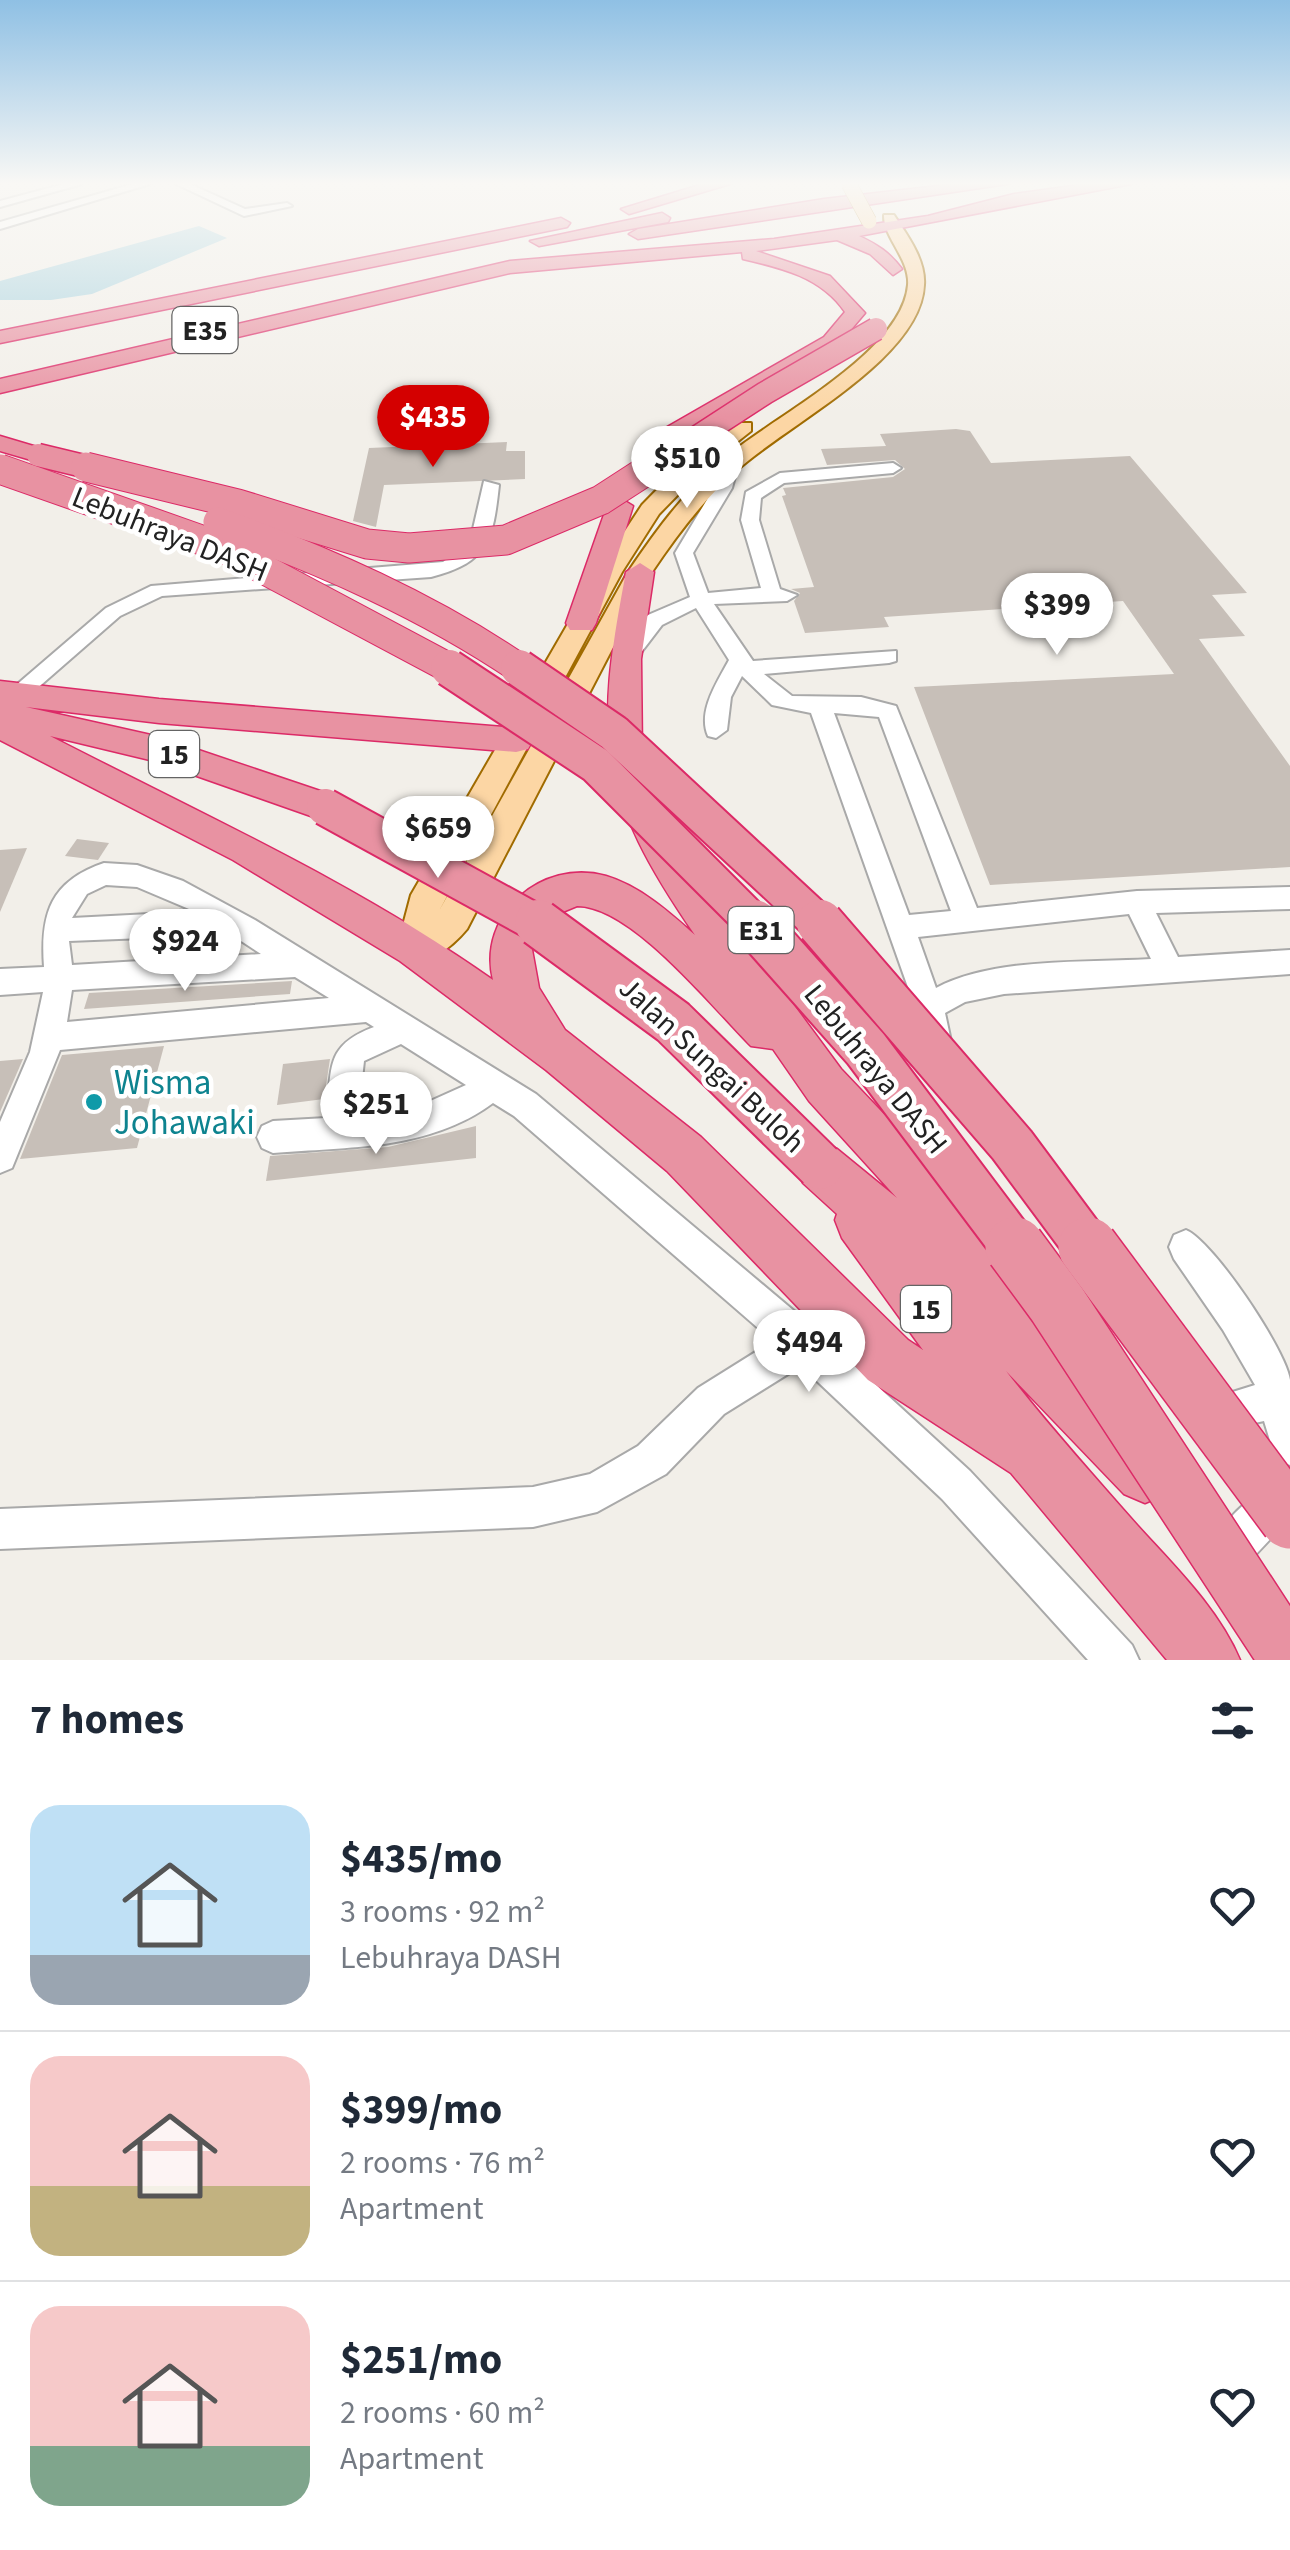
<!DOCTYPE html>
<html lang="en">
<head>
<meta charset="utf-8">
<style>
  body { margin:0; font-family:"Source Sans 3",sans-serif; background:#f2f2f3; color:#1f2937; height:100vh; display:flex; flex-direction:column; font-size:38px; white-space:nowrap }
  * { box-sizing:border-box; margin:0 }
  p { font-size:32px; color:#747a83 }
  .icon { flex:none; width:55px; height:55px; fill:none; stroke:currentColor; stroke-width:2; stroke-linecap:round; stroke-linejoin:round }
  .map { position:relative; height:1660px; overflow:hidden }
  .details { display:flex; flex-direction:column; background:#fff; flex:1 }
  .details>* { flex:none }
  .price { position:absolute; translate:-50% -85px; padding:0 22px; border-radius:35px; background:#fff; color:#222; font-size:32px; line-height:65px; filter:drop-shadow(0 2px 5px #0008) }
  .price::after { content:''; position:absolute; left:50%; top:60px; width:30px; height:22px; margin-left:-15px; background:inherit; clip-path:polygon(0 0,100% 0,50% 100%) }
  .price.active { background:#d40000; color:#fff }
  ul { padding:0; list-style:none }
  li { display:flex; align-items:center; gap:30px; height:250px; padding:0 30px }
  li+li { border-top:2px solid #e0e1e3 }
  li span { display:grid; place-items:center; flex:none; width:280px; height:200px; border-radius:30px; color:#555 }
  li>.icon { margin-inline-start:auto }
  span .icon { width:120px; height:120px; fill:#fffc; stroke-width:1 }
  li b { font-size:42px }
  h2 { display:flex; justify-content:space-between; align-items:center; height:120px; padding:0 30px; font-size:42px }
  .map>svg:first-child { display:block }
</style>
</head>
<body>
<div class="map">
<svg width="1290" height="1660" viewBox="0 0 1290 1660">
  <rect width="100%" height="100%" fill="#f2efe9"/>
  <path fill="#aad3df" d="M 199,226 L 227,238 L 92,294 L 51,300 L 0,300 L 0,281 Z"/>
  <g fill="#c7bfb8">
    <path d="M 956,429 L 970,431 L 991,463 L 1130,456 L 1247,593 L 1212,595 L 1245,636 L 1199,639 L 1290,766 L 1290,867 L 990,885 L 914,687 L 1174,674 L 1123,601 L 884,617 L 889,627 L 805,633 L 794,601 L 800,593 L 791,589 L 814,587 L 782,496 L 786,495 L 783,488 L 893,477 L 905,469 L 895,460 L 827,465 L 821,449 L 886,446 L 880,434 Z"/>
    <path d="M 507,442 L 506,451 L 525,451 L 525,479 L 384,485 L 376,527 L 353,521 L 369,448 Z"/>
    <path d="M 77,839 L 109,843 L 98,860 L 65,856 Z"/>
    <path d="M 27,848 L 0,912 L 0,850 Z"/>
    <path d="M 292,981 L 290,994 L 84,1009 L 89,993 Z"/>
    <path d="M 164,1046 L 137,1148 L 20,1159 L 62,1055 Z"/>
    <path d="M 23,1059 L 0,1112 L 0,1061 Z"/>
    <path d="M 330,1059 L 324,1099 L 277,1105 L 283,1064 Z"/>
    <path d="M 476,1126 L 476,1158 L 266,1181 L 270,1156 L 388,1147 Z"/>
  </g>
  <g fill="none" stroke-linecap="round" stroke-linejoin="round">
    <g stroke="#a9a9a9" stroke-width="4">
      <g id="minor">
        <path d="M 64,184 L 82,184 L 0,207 L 0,201 Z"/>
        <path d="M 133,184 L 150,184 L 0,229 L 0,222 Z"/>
        <path d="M 176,184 L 190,184 L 245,209 L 287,203 L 292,206 L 244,216 Z"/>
        <path d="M 730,460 L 738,465 L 732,488 L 693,553 L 708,593 L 761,588 L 741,520 L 746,492 L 780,473 L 893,463 L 901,468 L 893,473 L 784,483 L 761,498 L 759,520 L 780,589 L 797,595 L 787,601 L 714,604 L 753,661 L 896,651 L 896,661 L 889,663 L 764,674 L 792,696 L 861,697 L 896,706 L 977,908 L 1137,891 L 1290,887 L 1290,909 L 1156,913 L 1178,957 L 1290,950 L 1290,974 L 1004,994 L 965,1002 L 945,1013 L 952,1046 L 948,1056 L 937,1060 L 926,1056 L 915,1007 L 811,713 L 772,705 L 742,676 L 731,697 L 727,730 L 716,738 L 708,736 C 697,711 718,681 729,660 L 696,608 L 662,625 L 633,663 L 626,665 L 615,658 L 648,615 L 690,597 L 675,553 L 714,488 L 722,465 ZM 834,713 L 879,717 L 951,911 L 909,915 ZM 1129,914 L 1151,959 C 1086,963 994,957 936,988 L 918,937 Z"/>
        <path d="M 484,481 L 499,485 C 493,540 489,562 431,577 L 162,596 L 120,616 L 26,698 L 10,698 L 7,693 L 106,608 L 151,586 L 443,562 L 470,542 Z"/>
        <path d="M 104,863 L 137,865 L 183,881 L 255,920 L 536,1094 L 812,1326 L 886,1344 L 891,1357 L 886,1370 L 873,1375 L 863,1373 L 970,1471 L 1132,1645 L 1139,1660 L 1088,1660 L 942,1499 L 801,1366 L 724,1414 L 666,1474 L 597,1512 L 533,1527 L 0,1549 L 0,1509 L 533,1487 L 590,1474 L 638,1446 L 698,1388 L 773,1341 L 514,1116 L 493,1103 C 430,1150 348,1147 273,1153 L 262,1148 L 257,1137 L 262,1126 L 273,1121 L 326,1118 C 333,1069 323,1046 374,1027 L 366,1022 L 60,1050 L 12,1168 L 0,1173 L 0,1122 L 30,1052 L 43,992 L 0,995 L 0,969 L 44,967 C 40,913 51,881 104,863 ZM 106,885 L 137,887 L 189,909 L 169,913 L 72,918 L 87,894 ZM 217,925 L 261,954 L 72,965 L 69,941 L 169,937 ZM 295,977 L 329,998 L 67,1022 L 72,990 ZM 401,1044 L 466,1085 L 417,1107 L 358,1115 L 364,1061 Z"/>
        <path d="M 1186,1230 C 1213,1241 1286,1350 1290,1380 C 1290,1408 1290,1438 1290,1465 L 1276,1460 L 1264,1421 L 1236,1427 L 1223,1421 L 1217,1408 L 1223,1395 L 1255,1385 L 1223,1330 L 1174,1259 L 1169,1247 L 1174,1235 Z"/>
        <path d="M 1279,1481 L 1290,1486 L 1290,1518 L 1243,1568 L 1228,1574 L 1213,1568 L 1207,1553 C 1218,1526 1252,1492 1279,1481 Z"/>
      </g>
    </g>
    <g stroke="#a06b00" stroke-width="4">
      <path id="major" d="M 884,215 L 894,215 C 907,235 926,260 924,285 C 921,359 786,425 736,471 C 703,500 676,536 652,572 L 467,929 C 452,947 427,968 402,959 L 397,948 L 411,895 L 598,572 L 642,505 L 688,458 L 737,423 L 751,423 L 751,431 L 704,468 L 659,514 L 622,572 L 439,911 L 628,572 C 655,532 684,492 721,461 C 770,418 902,354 908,285 C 910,259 883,237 884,215 Z"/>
    </g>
    <g stroke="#dc2a67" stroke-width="3">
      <g id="highway">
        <path d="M 703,184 L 730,184 L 629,214 L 621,209 Z"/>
        <path d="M 955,184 L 1007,184 L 638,239 L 629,234 L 638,229 L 824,199 Z"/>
        <path d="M 1087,184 L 1131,184 L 859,236 C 878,245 889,252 902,269 L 893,275 L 870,254 L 837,240 L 756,251 L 830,276 L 865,313 L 838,345 L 664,446 L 652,439 L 655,434 L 824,337 L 845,312 C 821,277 782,268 743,259 L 742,252 L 510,273 L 0,393 L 0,379 L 510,261 L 774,239 L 928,216 L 1014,194 Z"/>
        <path d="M 662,213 L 670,218 L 668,222 L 539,246 L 530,241 Z"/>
        <path d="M 561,218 L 570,223 L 567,227 L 0,343 L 0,331 Z"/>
        <path d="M 0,436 L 47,450 L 50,455 L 38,462 L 0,451 Z"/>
        <path d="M 620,498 L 633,506 L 596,623 L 592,630 L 570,630 L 566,623 L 607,506 Z"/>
        <path d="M 640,563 L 654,572 L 641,659 L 642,754 L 659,812 L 683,855 L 841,1069 L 1008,1245 L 1056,1307 L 1087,1373 L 1166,1452 L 1175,1473 L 1166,1494 L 1145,1503 L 1124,1494 L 1006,1371 C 1048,1425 1092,1474 1137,1525 C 1174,1566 1218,1608 1240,1660 L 1167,1660 L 1011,1473 L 868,1380 L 667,1171 L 546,1070 L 400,961 L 233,860 L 0,740 L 0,681 L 159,699 L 516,728 L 528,731 L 533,740 L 528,749 L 516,752 L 159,723 L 26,707 L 160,737 L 338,797 L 343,807 L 338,817 L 325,821 L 154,761 L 50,736 C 201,814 354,882 493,980 C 477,915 541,858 606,876 C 640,886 669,912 695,935 C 598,794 594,738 626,572 ZM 577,906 C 632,906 712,1007 751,1046 L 773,1049 L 809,1101 L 897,1198 L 837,1149 L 820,1142 L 803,1149 L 796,1166 L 803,1183 L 837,1214 L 835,1220 L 842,1238 L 923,1350 L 908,1340 L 701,1137 L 565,1030 L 539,988 L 531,944 L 548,918 Z"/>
      </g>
    </g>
    <use href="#minor" fill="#fff" fill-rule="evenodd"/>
    <use href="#major" fill="#fcd6a4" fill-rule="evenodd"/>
    <use href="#highway" fill="#e892a2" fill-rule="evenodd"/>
    <g stroke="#a06b00" stroke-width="16" stroke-linecap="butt">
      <path id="major-bridge" d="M 849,184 L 869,221"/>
    </g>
    <g stroke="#dc2a67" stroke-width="25" stroke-linecap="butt">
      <g id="highway-bridge-far4">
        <path d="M 38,455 L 96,469"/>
        <path d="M 648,469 L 765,393 L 876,329"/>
      </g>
    </g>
    <g stroke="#dc2a67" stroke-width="31" stroke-linecap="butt">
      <g id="highway-bridge-far3">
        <path d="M 86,467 L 238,504 L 367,544 L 409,548 L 506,540 L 601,500 L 652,467"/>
        <path d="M 0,469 L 224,548 L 453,670"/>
        <path d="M 218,522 C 325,561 428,606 522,670"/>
      </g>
    </g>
    <g stroke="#dc2a67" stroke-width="40" stroke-linecap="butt">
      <g id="highway-bridge-far2">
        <path d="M 449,668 L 596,765 L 757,926"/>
        <path d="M 519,668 L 614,733 L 822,926"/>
        <path d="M 325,807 L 542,926"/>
      </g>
    </g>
    <g stroke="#dc2a67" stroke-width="50" stroke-linecap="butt">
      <g id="highway-bridge-far1">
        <path d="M 538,923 L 673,1022 L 820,1166"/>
        <path d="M 754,923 L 866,1049 L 1017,1250"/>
        <path d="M 820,923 L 1012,1145 L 1090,1250"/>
      </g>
    </g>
    <g stroke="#dc2a67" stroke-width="62" stroke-linecap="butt">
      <g id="highway-bridge">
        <path d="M 1015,1247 L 1057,1304 L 1290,1660"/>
        <path d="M 1088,1247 L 1290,1519"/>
      </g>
    </g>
    <use href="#major-bridge" stroke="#fcd6a4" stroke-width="15"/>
    <use href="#highway-bridge-far4" stroke="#e892a2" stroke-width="22"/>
    <use href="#highway-bridge-far3" stroke="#e892a2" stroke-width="29"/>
    <use href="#highway-bridge-far2" stroke="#e892a2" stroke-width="36"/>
    <use href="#highway-bridge-far1" stroke="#e892a2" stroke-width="46"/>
    <use href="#highway-bridge" stroke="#e892a2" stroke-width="59"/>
  </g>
  <linearGradient id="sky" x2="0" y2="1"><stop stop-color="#8fc0e4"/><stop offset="0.44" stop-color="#f9f8f5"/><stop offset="1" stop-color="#f9f8f5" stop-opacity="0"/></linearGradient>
  <rect width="1290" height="417" fill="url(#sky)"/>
  <circle fill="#0f9aa8" stroke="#fff" stroke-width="4" cx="94" cy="1102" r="10"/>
  <g text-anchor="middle" stroke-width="9" stroke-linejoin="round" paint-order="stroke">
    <g fill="#fff" stroke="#646464" stroke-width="2.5">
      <rect x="172.5" y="307" width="65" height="46" rx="8"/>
      <rect x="149" y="731" width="50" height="46" rx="8"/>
      <rect x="728.5" y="907" width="65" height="46" rx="8"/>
      <rect x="901" y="1286" width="50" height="46" rx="8"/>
    </g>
    <g font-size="28" font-weight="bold" fill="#222">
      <text x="205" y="340">E35</text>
      <text x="174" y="764">15</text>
      <text x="761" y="940">E31</text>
      <text x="926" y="1319">15</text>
    </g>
    <g font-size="30" fill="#222" stroke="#fff">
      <text transform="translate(170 534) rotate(22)" y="10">Lebuhraya DASH</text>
      <text transform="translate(712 1065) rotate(43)" y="10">Jalan Sungai Buloh</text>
      <text transform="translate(876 1069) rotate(51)" y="10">Lebuhraya DASH</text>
    </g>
    <g font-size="35" fill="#0d838f" stroke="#fff" text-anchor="start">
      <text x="114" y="1094">Wisma<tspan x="114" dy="40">Johawaki</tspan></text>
    </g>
  </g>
</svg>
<b class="price active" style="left:433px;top:470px">$435</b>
<b class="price" style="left:687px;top:511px">$510</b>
<b class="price" style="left:1057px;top:658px">$399</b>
<b class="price" style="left:438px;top:881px">$659</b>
<b class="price" style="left:185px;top:994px">$924</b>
<b class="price" style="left:376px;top:1157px">$251</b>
<b class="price" style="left:809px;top:1395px">$494</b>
</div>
<section class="details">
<h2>7 homes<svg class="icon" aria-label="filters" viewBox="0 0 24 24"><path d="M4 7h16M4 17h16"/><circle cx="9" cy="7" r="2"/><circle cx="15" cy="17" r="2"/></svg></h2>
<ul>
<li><span style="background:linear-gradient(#bfe0f5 75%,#9aa5b1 0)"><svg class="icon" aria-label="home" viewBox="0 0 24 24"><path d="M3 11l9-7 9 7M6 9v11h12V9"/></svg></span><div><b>$435/mo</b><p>3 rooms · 92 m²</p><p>Lebuhraya DASH</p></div><svg class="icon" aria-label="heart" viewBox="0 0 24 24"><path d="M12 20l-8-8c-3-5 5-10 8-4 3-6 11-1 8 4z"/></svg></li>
<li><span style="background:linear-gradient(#f6c9c9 65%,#c2b280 0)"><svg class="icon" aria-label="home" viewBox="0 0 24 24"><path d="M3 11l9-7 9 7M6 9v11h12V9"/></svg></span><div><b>$399/mo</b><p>2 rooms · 76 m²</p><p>Apartment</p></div><svg class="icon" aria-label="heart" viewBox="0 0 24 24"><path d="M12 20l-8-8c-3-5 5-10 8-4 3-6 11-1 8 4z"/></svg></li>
<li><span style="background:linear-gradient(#f6c9c9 70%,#7fa58c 0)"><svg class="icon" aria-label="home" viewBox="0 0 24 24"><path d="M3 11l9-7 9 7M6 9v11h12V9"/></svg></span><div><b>$251/mo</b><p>2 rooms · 60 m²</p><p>Apartment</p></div><svg class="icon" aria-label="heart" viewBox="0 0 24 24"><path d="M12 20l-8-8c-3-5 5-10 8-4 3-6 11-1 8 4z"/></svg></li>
</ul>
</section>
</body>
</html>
